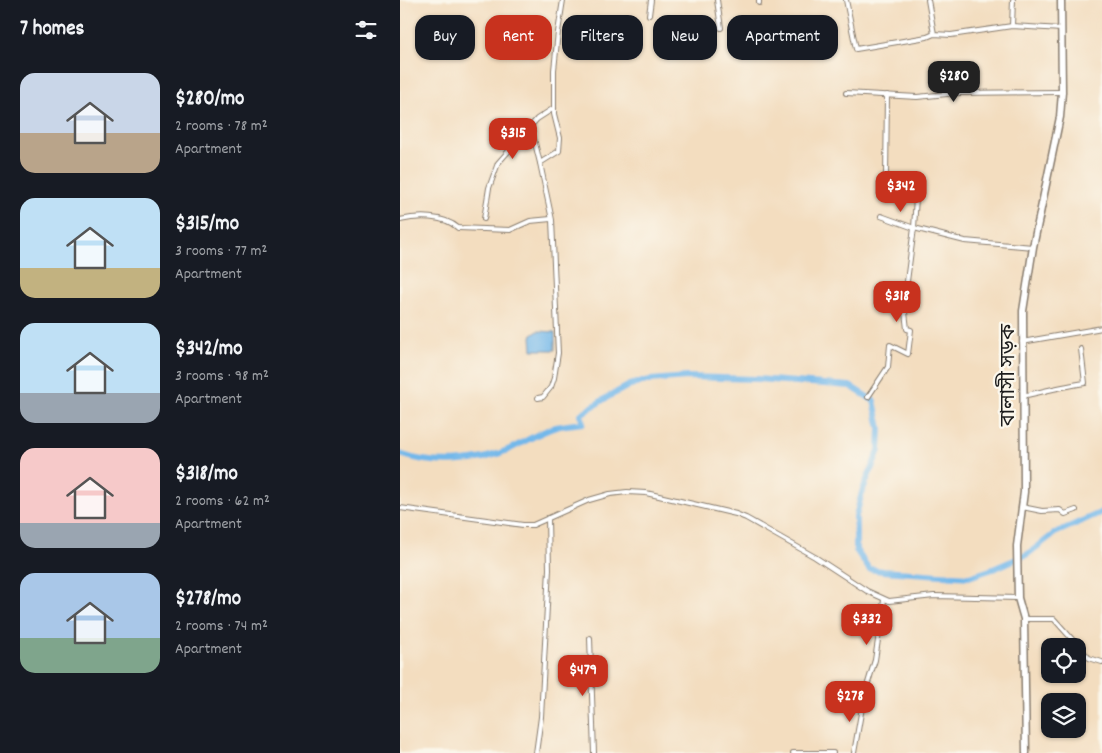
<!DOCTYPE html>
<html lang="en">
<head>
<meta charset="utf-8">
<style>
  body { margin:0; font-family:Dekko,"Noto Sans Bengali",sans-serif; background:#242831; color:#f1f3f6; height:100vh; display:flex; flex-direction:column; font-size:19px; white-space:nowrap }
  * { box-sizing:border-box; margin:0 }
  p { font-size:16px; color:#9ea1a6 }
  .icon { flex:none; width:28px; height:28px; fill:none; stroke:currentColor; stroke-width:2; stroke-linecap:round; stroke-linejoin:round }
  .map { position:relative; flex:1; overflow:hidden }
  .panel { display:flex; flex-direction:column; background:#171b24; width:400px }
  .panel>* { flex:none }
  .banner { position:absolute; left:15px; top:15px; width:475px; height:45px; display:flex; gap:10px }
  .fabs { position:absolute; left:641px; top:638px; display:grid; gap:10px }
  .fabs a { display:grid; place-items:center; width:45px; height:45px; border-radius:10px; background:#171b24; box-shadow:0 1px 4px #0004; font-size:25px }
  .price { position:absolute; translate:-50% -42px; padding:0 11px; border-radius:10px; background:#c8321e; color:#fff; font-size:16px; line-height:32px; filter:drop-shadow(0 1px 2px #0008) }
  .price::after { content:''; position:absolute; left:50%; top:30px; width:15px; height:11px; margin-left:-8px; background:inherit; clip-path:polygon(0 0,100% 0,50% 100%) }
  .price.active { background:#222; color:#fff }
  ul { padding:0; list-style:none }
  li { display:flex; align-items:center; gap:15px; height:125px; padding:0 20px }
  li span { display:grid; place-items:center; flex:none; width:140px; height:100px; border-radius:15px; color:#555 }
  li>.icon { margin-inline-start:auto }
  span .icon { width:60px; height:60px; fill:#fffc; stroke-width:1 }
  li b { font-size:21px }
  h2 { display:flex; justify-content:space-between; align-items:center; height:60px; padding:0 20px; font-size:21px }
  .tag { padding:0 18px; border-radius:15px; background:#171b24; box-shadow:0 1px 4px #0004; font-size:18px; line-height:45px }
  .tag.active { background:#c8321e; color:#fff }
  main { display:flex; flex:1; min-height:0 }
  .map>svg:first-child { display:block }
</style>
</head>
<body>
<main>
<section class="panel">
<h2>7 homes<svg class="icon" aria-label="filters" viewBox="0 0 24 24"><path d="M4 7h16M4 17h16"/><circle cx="9" cy="7" r="2"/><circle cx="15" cy="17" r="2"/></svg></h2>
<ul>
<li><span style="background:linear-gradient(#c9d6e8 60%,#b9a48a 0)"><svg class="icon" aria-label="home" viewBox="0 0 24 24"><path d="M3 11l9-7 9 7M6 9v11h12V9"/></svg></span><div><b>$280/mo</b><p>2 rooms · 78 m²</p><p>Apartment</p></div></li>
<li><span style="background:linear-gradient(#bfe0f5 70%,#c2b280 0)"><svg class="icon" aria-label="home" viewBox="0 0 24 24"><path d="M3 11l9-7 9 7M6 9v11h12V9"/></svg></span><div><b>$315/mo</b><p>3 rooms · 77 m²</p><p>Apartment</p></div></li>
<li><span style="background:linear-gradient(#bfe0f5 70%,#9aa5b1 0)"><svg class="icon" aria-label="home" viewBox="0 0 24 24"><path d="M3 11l9-7 9 7M6 9v11h12V9"/></svg></span><div><b>$342/mo</b><p>3 rooms · 98 m²</p><p>Apartment</p></div></li>
<li><span style="background:linear-gradient(#f6c9c9 75%,#9aa5b1 0)"><svg class="icon" aria-label="home" viewBox="0 0 24 24"><path d="M3 11l9-7 9 7M6 9v11h12V9"/></svg></span><div><b>$318/mo</b><p>2 rooms · 62 m²</p><p>Apartment</p></div></li>
<li><span style="background:linear-gradient(#a9c7e8 65%,#7fa58c 0)"><svg class="icon" aria-label="home" viewBox="0 0 24 24"><path d="M3 11l9-7 9 7M6 9v11h12V9"/></svg></span><div><b>$278/mo</b><p>2 rooms · 74 m²</p><p>Apartment</p></div></li>
</ul>
</section>
<div class="map">
<svg width="702" height="753" viewBox="0 0 702 753">
  <rect width="100%" height="100%" fill="#fbf7ec"/>
  <filter id="ink" filterUnits="userSpaceOnUse"><feTurbulence type="fractalNoise" baseFrequency=".02" numOctaves="2"/><feDisplacementMap in="SourceGraphic" scale="10" xChannelSelector="R" yChannelSelector="G"/><feConvolveMatrix kernelMatrix="1 2 1 2 8 2 1 2 1" color-interpolation-filters="sRGB"/></filter>
  <filter id="wash" filterUnits="userSpaceOnUse"><feTurbulence type="fractalNoise" baseFrequency=".0096" numOctaves="4" result="noise"/><feDisplacementMap in="SourceGraphic" scale="20" xChannelSelector="R" yChannelSelector="G"/><feGaussianBlur stdDeviation="1.12" result="paint"/><feColorMatrix in="noise" values="0 0 0 0 0 0 0 0 0 0 0 0 0 0 0 0 0 1.4 0 .05"/><feComposite in="paint" operator="in"/></filter>
  <g filter="url(#wash)">
    <rect width="100%" height="100%" fill="#f3ddbf"/>
    <path fill="#73b8ea" stroke="#486a83" d="M 138,331 L 155,332 L 155,350 L 132,350 L 131,336 Z"/>
    <g fill="none" stroke-linecap="round" stroke-linejoin="round">
      <path stroke="#73b8ea" stroke-width="6" d="M 0,454 C 33,466 78,464 110,449 C 125,442 139,432 156,427 C 164,425 174,424 183,423 L 181,414 L 206,398 L 230,385 L 250,380 L 287,377 L 357,379 L 450,386 L 474,401 L 480,428 L 479,450 L 462,492 L 456,516 L 456,550 L 469,569 L 483,571 L 569,577 L 593,569 L 628,554 L 655,533 L 702,512"/>
    </g>
  </g>
  <g filter="url(#ink)">
    <g fill="none" stroke-linecap="round" stroke-linejoin="round">
      <g stroke="#887c6e" stroke-width="6">
        <g id="minor">
          <path d="M 317,0 L 321,28"/>
          <path d="M 446,0 L 456,49 L 527,37 L 534,34 L 551,35 L 612,26 L 662,29"/>
          <path d="M 528,0 L 534,34"/>
          <path d="M 359,3 L 359,0"/>
          <path d="M 249,15 L 251,0"/>
          <path d="M 612,26 L 613,0"/>
          <path d="M 446,93 L 517,97 L 557,93 L 662,92"/>
          <path d="M 131,127 L 140,163"/>
          <path d="M 481,216 L 514,228 L 565,241 L 633,247"/>
          <path d="M 84,219 L 89,188 L 98,163 L 137,119 L 154,108"/>
          <path d="M 0,220 C 17,216 44,215 58,228 L 110,230 L 130,221 L 151,219"/>
          <path d="M 622,342 L 702,328"/>
          <path d="M 623,396 C 644,391 664,386 685,383 L 681,349"/>
          <path d="M 468,397 L 488,367 L 490,345 L 508,354 L 511,330 L 507,329 L 504,304 L 514,228 L 517,182 L 486,177 L 487,95"/>
          <path d="M 138,398 L 143,397 L 151,387 L 154,378 L 158,353 L 152,220 L 140,163 L 159,151 L 160,138 L 154,114 L 154,70 L 158,32 L 163,0"/>
          <path d="M 622,507 L 642,511 L 660,510 L 665,514 L 676,510"/>
          <path d="M 0,508 L 123,525 L 133,525 L 189,500 L 210,494 L 227,492 L 246,493 L 336,514 L 346,518 L 415,557 L 467,591 L 489,601 L 534,596 L 618,598"/>
          <path d="M 624,619 L 654,619 L 689,658 L 702,662"/>
          <path d="M 190,638 L 194,753"/>
          <path d="M 136,753 L 141,717 L 149,569 L 148,518"/>
          <path d="M 393,753 L 433,753"/>
          <path d="M 454,753 L 464,696 L 475,660 L 484,600"/>
        </g>
      </g>
      <g stroke="#887c6e" stroke-width="9">
        <path id="primary" d="M 626,753 L 624,619 L 618,598 L 617,546 L 624,492 L 623,311 L 633,247 L 660,117 L 662,92 L 661,0"/>
      </g>
      <use href="#minor" stroke="#fff" stroke-width="4"/>
      <use href="#primary" stroke="#fff" stroke-width="6"/>
    </g>
  </g>
  <g text-anchor="middle" stroke-width="4.5" stroke-linejoin="round" paint-order="stroke">
    <g font-size="20" fill="#1c1c1c" stroke="#fbf7ec">
      <text transform="translate(607 375) rotate(-90)" y="7">বালাসী সড়ক</text>
    </g>
  </g>
</svg>
<div class="fabs">
<a><svg class="icon" aria-label="locate" viewBox="0 0 24 24"><circle cx="12" cy="12" r="6"/><path d="M12 2v4M12 18v4M2 12h4M18 12h4"/></svg></a>
<a><svg class="icon" aria-label="layers" viewBox="0 0 24 24"><path d="M12 4l9 5-9 5-9-5zM3 14l9 5 9-5"/></svg></a>
</div>
<b class="price active" style="left:554px;top:103px">$280</b>
<b class="price" style="left:113px;top:160px">$315</b>
<b class="price" style="left:501px;top:213px">$342</b>
<b class="price" style="left:497px;top:323px">$318</b>
<b class="price" style="left:467px;top:646px">$332</b>
<b class="price" style="left:183px;top:697px">$479</b>
<b class="price" style="left:450px;top:723px">$278</b>
<div class="banner">
<a class="tag">Buy</a>
<a class="tag active">Rent</a>
<a class="tag">Filters</a>
<a class="tag">New</a>
<a class="tag">Apartment</a>
</div>
</div>
</main>
</body>
</html>
